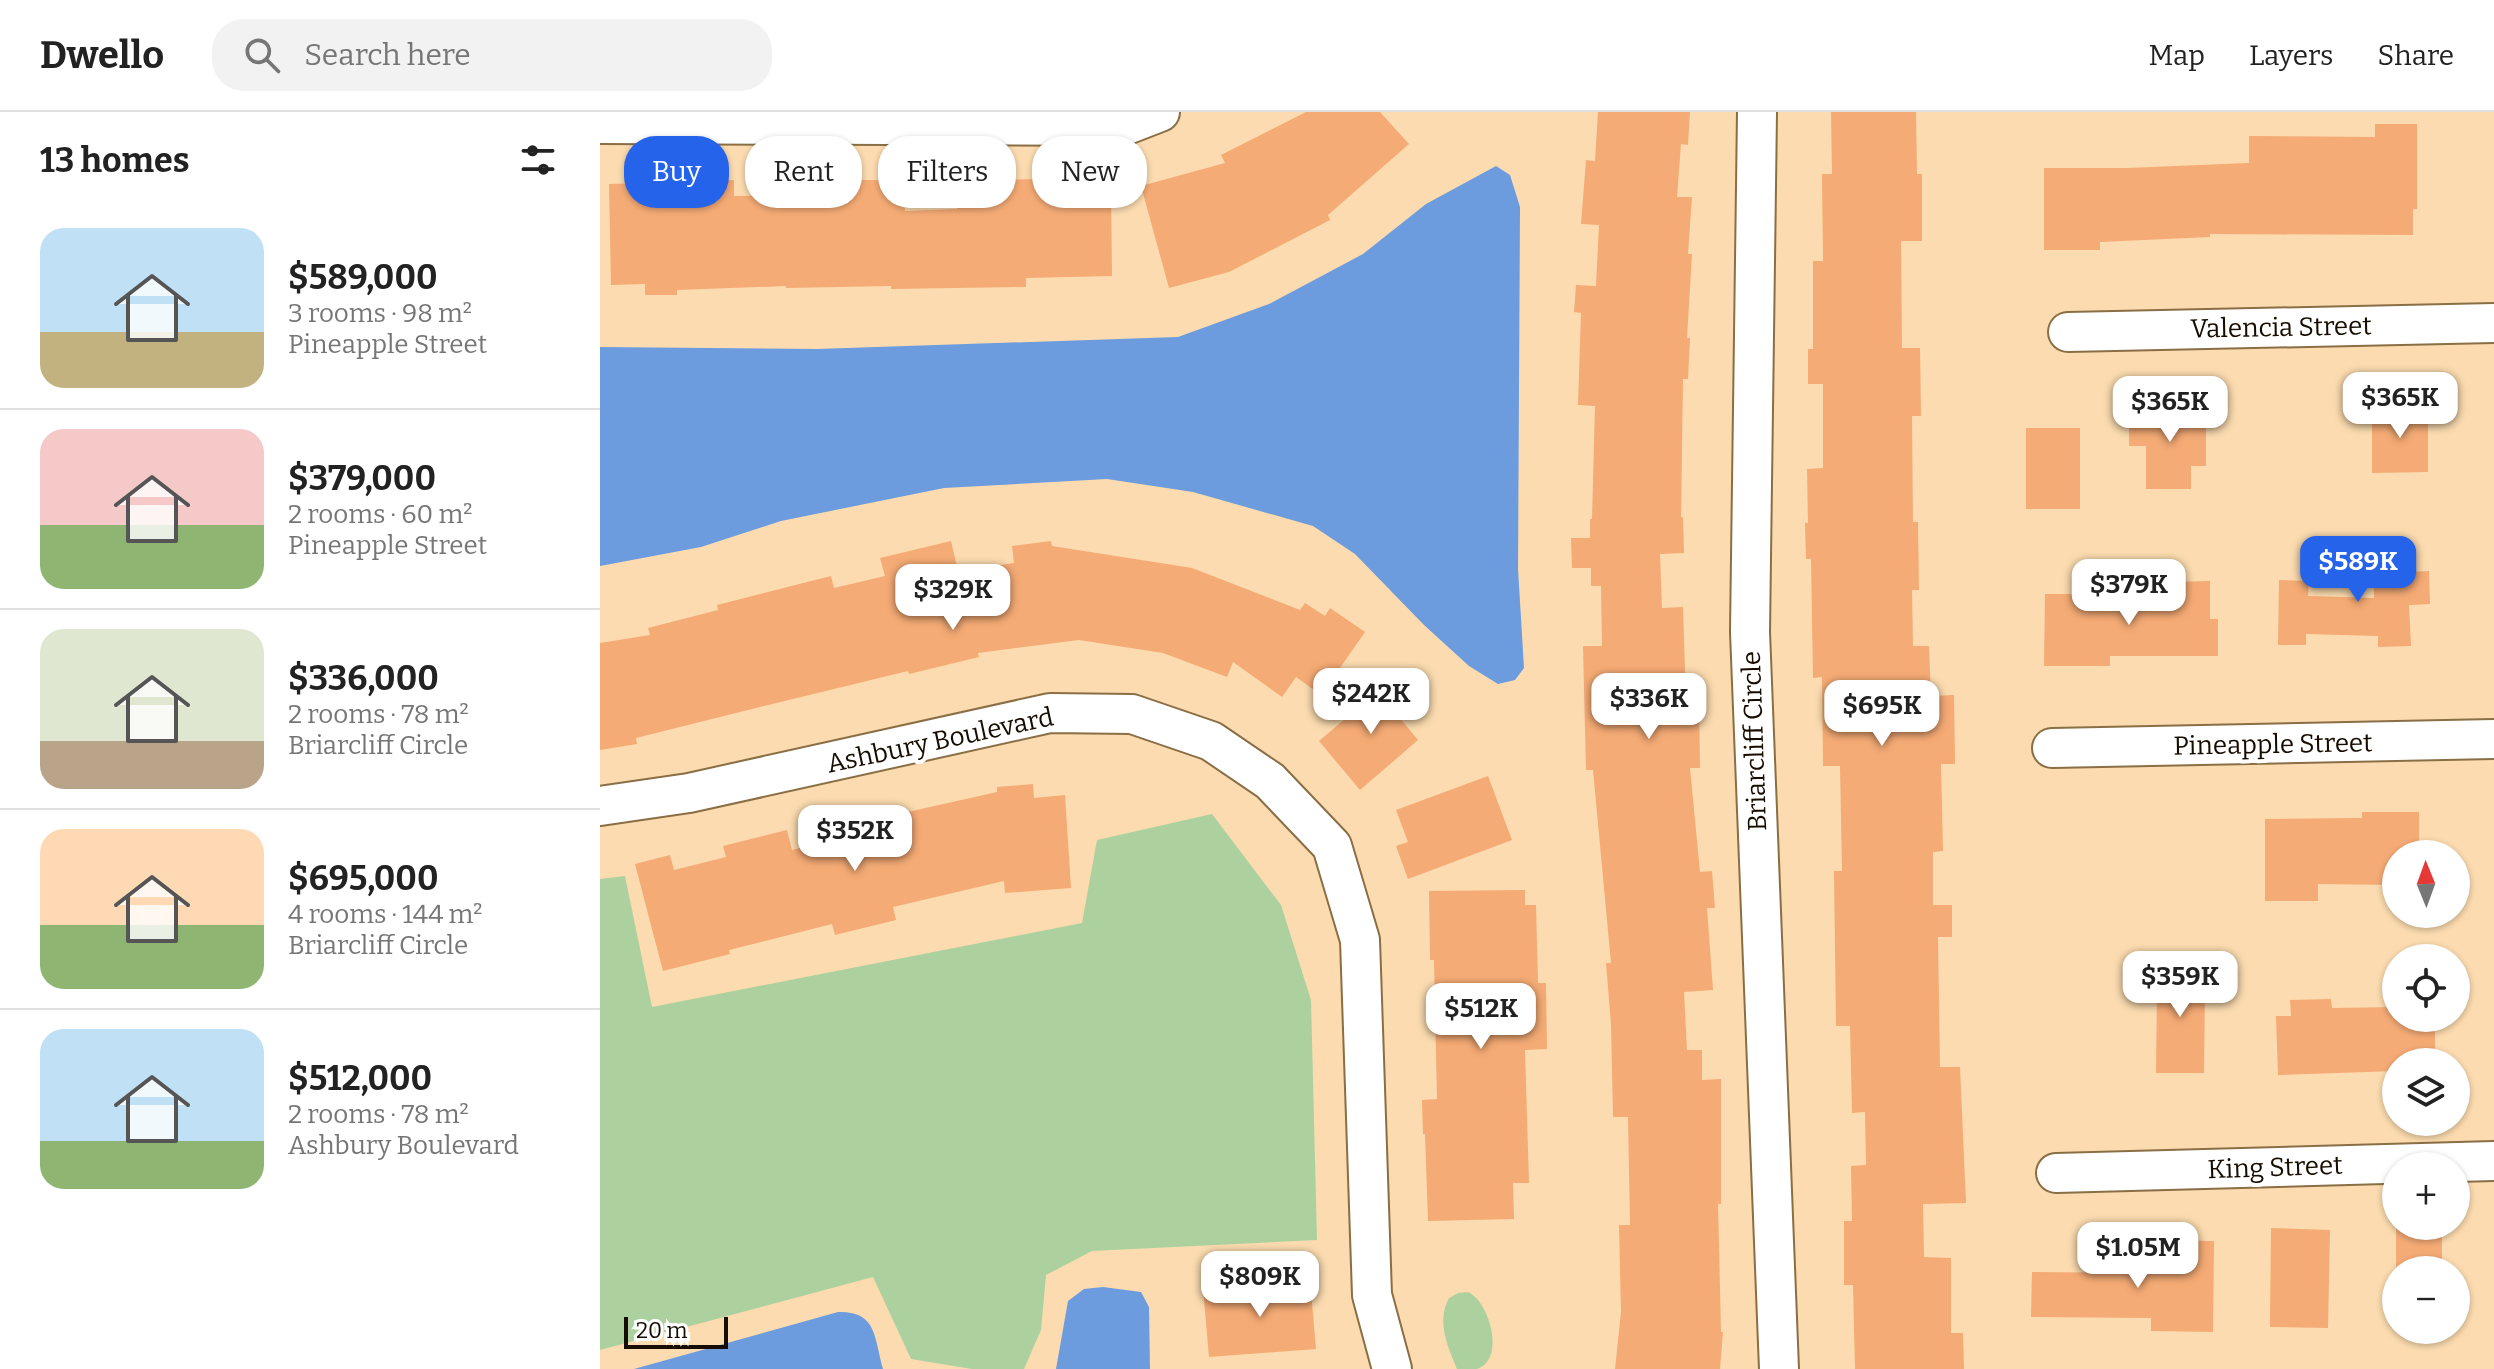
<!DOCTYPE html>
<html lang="en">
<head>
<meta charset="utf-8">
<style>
  body { margin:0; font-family:Bitter,serif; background:#f2f2f2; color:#222; height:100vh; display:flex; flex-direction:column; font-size:30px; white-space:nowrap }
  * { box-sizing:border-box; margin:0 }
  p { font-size:26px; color:#767676 }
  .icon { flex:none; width:44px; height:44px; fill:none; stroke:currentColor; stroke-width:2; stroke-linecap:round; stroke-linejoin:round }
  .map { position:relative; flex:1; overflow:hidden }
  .side { display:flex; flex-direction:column; background:#fff; width:600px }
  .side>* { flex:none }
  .banner { position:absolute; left:24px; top:24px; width:760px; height:72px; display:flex; gap:16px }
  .needle { width:52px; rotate:359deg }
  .buttons { position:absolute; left:1782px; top:728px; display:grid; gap:16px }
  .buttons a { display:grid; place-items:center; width:88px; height:88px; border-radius:50%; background:#fff; box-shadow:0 2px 6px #0004; font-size:40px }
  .scale { position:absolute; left:24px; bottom:20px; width:104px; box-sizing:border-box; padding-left:8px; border:4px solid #170c00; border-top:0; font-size:22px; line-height:28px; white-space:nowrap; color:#170c00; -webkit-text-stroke:6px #fff; paint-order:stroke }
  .price { position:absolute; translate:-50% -68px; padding:0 18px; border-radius:16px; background:#fff; color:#222; font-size:26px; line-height:52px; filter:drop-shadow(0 2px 4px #0008) }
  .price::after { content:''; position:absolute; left:50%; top:48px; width:24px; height:18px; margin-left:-12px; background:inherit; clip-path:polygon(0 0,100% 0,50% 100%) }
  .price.active { background:#2563eb; color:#fff }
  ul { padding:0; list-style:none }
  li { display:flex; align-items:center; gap:24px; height:200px; padding:0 40px }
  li+li { border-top:2px solid #e0e0e0 }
  li span { display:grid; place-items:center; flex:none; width:224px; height:160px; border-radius:24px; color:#555 }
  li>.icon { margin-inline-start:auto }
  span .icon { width:96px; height:96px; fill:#fffc; stroke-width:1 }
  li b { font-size:34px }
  h2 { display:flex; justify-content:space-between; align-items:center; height:96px; padding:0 40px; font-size:34px }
  .tag { padding:0 28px; border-radius:32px; background:#fff; box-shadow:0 2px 6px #0004; font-size:28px; line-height:72px }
  .tag.active { background:#2563eb; color:#fff }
  header { display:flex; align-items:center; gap:48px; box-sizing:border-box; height:112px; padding:0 40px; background:#fff; border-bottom:2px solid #e0e0e0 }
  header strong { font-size:38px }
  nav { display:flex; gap:44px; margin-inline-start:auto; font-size:28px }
  .search { width:560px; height:72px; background:#f2f2f2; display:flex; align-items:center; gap:20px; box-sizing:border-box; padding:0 28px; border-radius:32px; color:#767676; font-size:30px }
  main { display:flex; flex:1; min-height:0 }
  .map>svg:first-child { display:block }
</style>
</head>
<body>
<header>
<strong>Dwello</strong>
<div class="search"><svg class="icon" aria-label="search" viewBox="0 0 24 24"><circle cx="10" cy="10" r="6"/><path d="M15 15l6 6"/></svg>Search here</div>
<nav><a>Map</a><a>Layers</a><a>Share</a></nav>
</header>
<main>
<section class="side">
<h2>13 homes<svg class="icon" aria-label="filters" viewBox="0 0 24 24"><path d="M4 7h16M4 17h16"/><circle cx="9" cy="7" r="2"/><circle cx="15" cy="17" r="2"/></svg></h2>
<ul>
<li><span style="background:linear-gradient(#bfe0f5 65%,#c2b280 0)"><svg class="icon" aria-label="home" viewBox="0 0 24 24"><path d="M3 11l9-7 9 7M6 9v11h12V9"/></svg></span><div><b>$589,000</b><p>3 rooms · 98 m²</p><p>Pineapple Street</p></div></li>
<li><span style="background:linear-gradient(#f6c9c9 60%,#8fb573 0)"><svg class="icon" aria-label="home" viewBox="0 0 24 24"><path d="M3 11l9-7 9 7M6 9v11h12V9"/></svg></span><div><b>$379,000</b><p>2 rooms · 60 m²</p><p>Pineapple Street</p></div></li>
<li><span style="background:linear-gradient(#dfe7d0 70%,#b9a48a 0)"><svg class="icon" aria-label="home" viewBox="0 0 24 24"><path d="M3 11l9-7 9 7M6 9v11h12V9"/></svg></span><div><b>$336,000</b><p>2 rooms · 78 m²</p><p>Briarcliff Circle</p></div></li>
<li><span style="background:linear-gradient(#ffd9b3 60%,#8fb573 0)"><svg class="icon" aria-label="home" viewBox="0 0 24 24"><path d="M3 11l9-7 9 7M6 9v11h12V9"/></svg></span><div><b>$695,000</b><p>4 rooms · 144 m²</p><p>Briarcliff Circle</p></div></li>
<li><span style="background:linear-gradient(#bfe0f5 70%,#8fb573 0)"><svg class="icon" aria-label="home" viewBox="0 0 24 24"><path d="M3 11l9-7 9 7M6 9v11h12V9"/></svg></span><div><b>$512,000</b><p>2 rooms · 78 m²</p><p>Ashbury Boulevard</p></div></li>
</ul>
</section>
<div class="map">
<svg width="1894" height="1257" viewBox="0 0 1894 1257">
  <rect width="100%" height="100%" fill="#fbdbaf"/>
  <g fill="#add19e">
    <path d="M 612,702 L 681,793 L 711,888 L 717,1128 L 492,1139 L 446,1163 L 441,1218 L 424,1257 L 372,1257 L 311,1247 L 273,1165 L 0,1238 L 0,767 L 25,764 L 52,895 L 482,811 L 497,728 Z"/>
    <path d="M 868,1180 C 890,1190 906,1248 877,1257 C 872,1257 863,1257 857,1257 C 848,1235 836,1210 849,1186 L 858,1181 Z"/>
  </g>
  <g fill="#6c9cde">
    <path d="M 896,54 L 910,63 L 920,95 L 918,457 L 924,556 L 915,568 L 898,572 L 869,554 L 824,513 L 755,442 L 713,414 L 593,380 L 507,367 L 344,376 L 181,409 L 101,435 L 0,454 L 0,235 L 217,237 L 578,225 L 669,192 L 763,142 L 826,92 Z"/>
    <path d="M 503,1175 L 541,1180 L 549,1195 L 550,1257 L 456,1257 L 468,1189 L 484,1177 Z"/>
    <path d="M 238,1200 C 277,1199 274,1225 283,1257 L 34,1257 Z"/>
  </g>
  <g fill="#f5ab75">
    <path d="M 706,0 L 780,0 L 809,32 L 728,103 L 730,108 L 629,160 L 569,176 L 541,74 L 625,51 L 621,43 Z"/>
    <path d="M 998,0 L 1090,0 L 1088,33 L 1081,32 L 1077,85 L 1092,85 L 1088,142 L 1092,142 L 1087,226 L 1090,226 L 1088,267 L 1083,267 L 1081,405 L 1083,405 L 1084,441 L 1060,442 L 1062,496 L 1083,495 L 1086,590 L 1099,589 L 1100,656 L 1090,656 L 1100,760 L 1112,759 L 1115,796 L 1107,796 L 1113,878 L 1084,880 L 1087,938 L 1102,938 L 1102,968 L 1121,967 L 1121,1092 L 1118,1092 L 1121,1220 L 1123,1220 L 1120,1257 L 1015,1257 L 1021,1200 L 1019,1113 L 1030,1113 L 1028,1005 L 1013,1005 L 1011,912 L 1006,851 L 1011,851 L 993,658 L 986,658 L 983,534 L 1002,534 L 1001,474 L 991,474 L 991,456 L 972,456 L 971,426 L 990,426 L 990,407 L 992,407 L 995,294 L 978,293 L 981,201 L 974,200 L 976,173 L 996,174 L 999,113 L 981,112 L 986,48 L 995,49 Z"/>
    <path d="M 1231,0 L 1316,0 L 1317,62 L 1322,62 L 1322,129 L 1301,129 L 1302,236 L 1320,236 L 1321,304 L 1312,304 L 1313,410 L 1318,410 L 1319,478 L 1312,478 L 1313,534 L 1329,534 L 1331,584 L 1354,583 L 1355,652 L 1341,652 L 1343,739 L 1333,740 L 1333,793 L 1352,793 L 1352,825 L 1338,825 L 1340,955 L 1360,955 L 1366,1091 L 1323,1092 L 1324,1145 L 1351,1146 L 1351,1221 L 1363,1221 L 1364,1257 L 1255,1257 L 1253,1173 L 1244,1173 L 1244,1109 L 1252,1109 L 1251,1054 L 1266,1053 L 1265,1000 L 1252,1001 L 1250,914 L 1236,914 L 1234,759 L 1242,759 L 1240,654 L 1223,654 L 1222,565 L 1213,566 L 1211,447 L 1206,447 L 1205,411 L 1208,411 L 1207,357 L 1223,356 L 1223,272 L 1208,272 L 1208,237 L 1213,237 L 1213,149 L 1223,149 L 1222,62 L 1232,62 Z"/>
    <path d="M 1775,12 L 1817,12 L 1817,97 L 1813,97 L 1813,123 L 1610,122 L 1610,125 L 1500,130 L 1500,138 L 1444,138 L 1444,56 L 1527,56 L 1649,51 L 1649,24 L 1775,25 Z"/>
    <path d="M 480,62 L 481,76 L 511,75 L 512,164 L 426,166 L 426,175 L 291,177 L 291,174 L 186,176 L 186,174 L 77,178 L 77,183 L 45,183 L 45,172 L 11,173 L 9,72 L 134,68 L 134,84 L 214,83 L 214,68 L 304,68 L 305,99 L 357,97 L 357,82 L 389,81 L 388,68 L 445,67 L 445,63 Z"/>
    <path d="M 1828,295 L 1828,360 L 1772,361 L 1772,296 Z"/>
    <path d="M 1529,296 L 1606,296 L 1606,354 L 1591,354 L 1591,377 L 1546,377 L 1546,334 L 1529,334 Z"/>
    <rect x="1426" y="316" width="54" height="81"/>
    <path d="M 351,429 L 358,459 L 414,451 L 412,434 L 451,429 L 452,434 L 592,456 L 700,498 L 705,491 L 725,504 L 730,496 L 765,520 L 721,583 L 696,565 L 682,585 L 633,550 L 627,565 L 563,541 L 479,528 L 378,541 L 379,545 L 309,562 L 308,559 L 144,599 L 36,626 L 37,632 L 0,638 L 0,531 L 50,523 L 48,516 L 118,498 L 117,493 L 231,464 L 234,476 L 285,464 L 280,446 Z"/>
    <path d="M 1808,432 L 1809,460 L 1829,459 L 1830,492 L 1809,493 L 1811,534 L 1778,535 L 1778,524 L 1706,522 L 1706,533 L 1678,533 L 1679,468 L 1709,469 L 1708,484 L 1774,486 L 1773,433 Z"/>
    <path d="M 1610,469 L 1610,507 L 1618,507 L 1618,544 L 1510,544 L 1510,554 L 1444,554 L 1445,482 L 1510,482 L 1510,489 L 1570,489 L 1570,470 Z"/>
    <path d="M 791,568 L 812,594 L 799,605 L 818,628 L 760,678 L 719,629 Z"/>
    <path d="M 888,664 L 912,728 L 808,767 L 796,734 L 808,730 L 796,698 Z"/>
    <path d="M 433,672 L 434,686 L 465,683 L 471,776 L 405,781 L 404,769 L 293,795 L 296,808 L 235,823 L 232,812 L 129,838 L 130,842 L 63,859 L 35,752 L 70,743 L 74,758 L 126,745 L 123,734 L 187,718 L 192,738 L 242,725 L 239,711 L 271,703 L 272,708 L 397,680 L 397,675 Z"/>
    <path d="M 1762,700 L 1819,700 L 1819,742 L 1796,742 L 1796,773 L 1718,772 L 1718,789 L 1665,789 L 1665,707 L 1762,706 Z"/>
    <path d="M 925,778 L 925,793 L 936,793 L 938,871 L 946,871 L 947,937 L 925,938 L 929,1071 L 913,1071 L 914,1107 L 828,1109 L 825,1022 L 823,1022 L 822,988 L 837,987 L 834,848 L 830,848 L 829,779 Z"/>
    <path d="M 1561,847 L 1598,847 L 1598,876 L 1605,876 L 1604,961 L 1556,961 L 1557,876 L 1561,876 Z"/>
    <path d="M 1731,887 L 1732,896 L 1796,895 L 1796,906 L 1835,906 L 1835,950 L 1796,950 L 1796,959 L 1678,963 L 1676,904 L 1691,904 L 1690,888 Z"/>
    <path d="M 1671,1116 L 1730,1118 L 1728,1216 L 1670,1215 Z"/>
    <rect x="1796" y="1116" width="46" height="42"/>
    <path d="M 1553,1128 L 1614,1129 L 1613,1220 L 1551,1219 L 1551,1206 L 1431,1205 L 1432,1160 L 1552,1161 Z"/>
    <path d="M 710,1168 L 716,1237 L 609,1245 L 603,1177 Z"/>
  </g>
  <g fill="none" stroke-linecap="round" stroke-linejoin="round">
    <g stroke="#8a6e45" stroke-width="42">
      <g id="street">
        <path d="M 1157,0 L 1150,520 L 1179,1257"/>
        <path d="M 0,12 L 524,14 L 560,0"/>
        <path d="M 1468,220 L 1894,211"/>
        <path d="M 1452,636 L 1894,627"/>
        <path d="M 0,694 L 89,681 L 450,601 L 532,602 L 611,629 L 670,669 L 732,734 L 760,828 L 772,1183 L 792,1257"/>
        <path d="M 1456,1061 L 1894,1049"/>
      </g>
    </g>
    <use href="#street" stroke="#fff" stroke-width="38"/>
  </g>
  <g text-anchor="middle" stroke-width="8" stroke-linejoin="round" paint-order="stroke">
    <g font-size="26" fill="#170c00" stroke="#fff">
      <text transform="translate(1681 215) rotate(-1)" y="9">Valencia Street</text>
      <text transform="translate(340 628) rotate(-12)" y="9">Ashbury Boulevard</text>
      <text transform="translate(1154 629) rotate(-92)" y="9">Briarcliff Circle</text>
      <text transform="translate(1673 632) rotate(-1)" y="9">Pineapple Street</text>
      <text transform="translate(1675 1055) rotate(-2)" y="9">King Street</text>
    </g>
  </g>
</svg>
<div class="buttons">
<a><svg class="needle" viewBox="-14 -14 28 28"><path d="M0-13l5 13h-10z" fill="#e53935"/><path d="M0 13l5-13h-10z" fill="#767676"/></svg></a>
<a><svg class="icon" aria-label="locate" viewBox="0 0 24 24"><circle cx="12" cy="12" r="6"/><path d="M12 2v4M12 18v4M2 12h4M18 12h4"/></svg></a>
<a><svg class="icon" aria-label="layers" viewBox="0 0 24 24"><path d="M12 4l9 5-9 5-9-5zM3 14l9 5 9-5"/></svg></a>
<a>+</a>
<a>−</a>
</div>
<div class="scale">20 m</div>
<b class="price" style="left:1800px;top:328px">$365K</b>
<b class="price" style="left:1570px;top:332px">$365K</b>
<b class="price active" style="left:1758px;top:492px">$589K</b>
<b class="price" style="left:1529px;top:515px">$379K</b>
<b class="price" style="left:353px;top:520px">$329K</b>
<b class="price" style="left:771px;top:624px">$242K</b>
<b class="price" style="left:1049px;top:629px">$336K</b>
<b class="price" style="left:1282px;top:636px">$695K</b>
<b class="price" style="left:255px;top:761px">$352K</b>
<b class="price" style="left:1580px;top:907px">$359K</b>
<b class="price" style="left:881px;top:939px">$512K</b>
<b class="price" style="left:1538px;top:1178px">$1.05M</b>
<b class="price" style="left:660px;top:1207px">$809K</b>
<div class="banner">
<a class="tag active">Buy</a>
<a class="tag">Rent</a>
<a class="tag">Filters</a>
<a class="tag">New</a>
</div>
</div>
</main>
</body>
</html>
